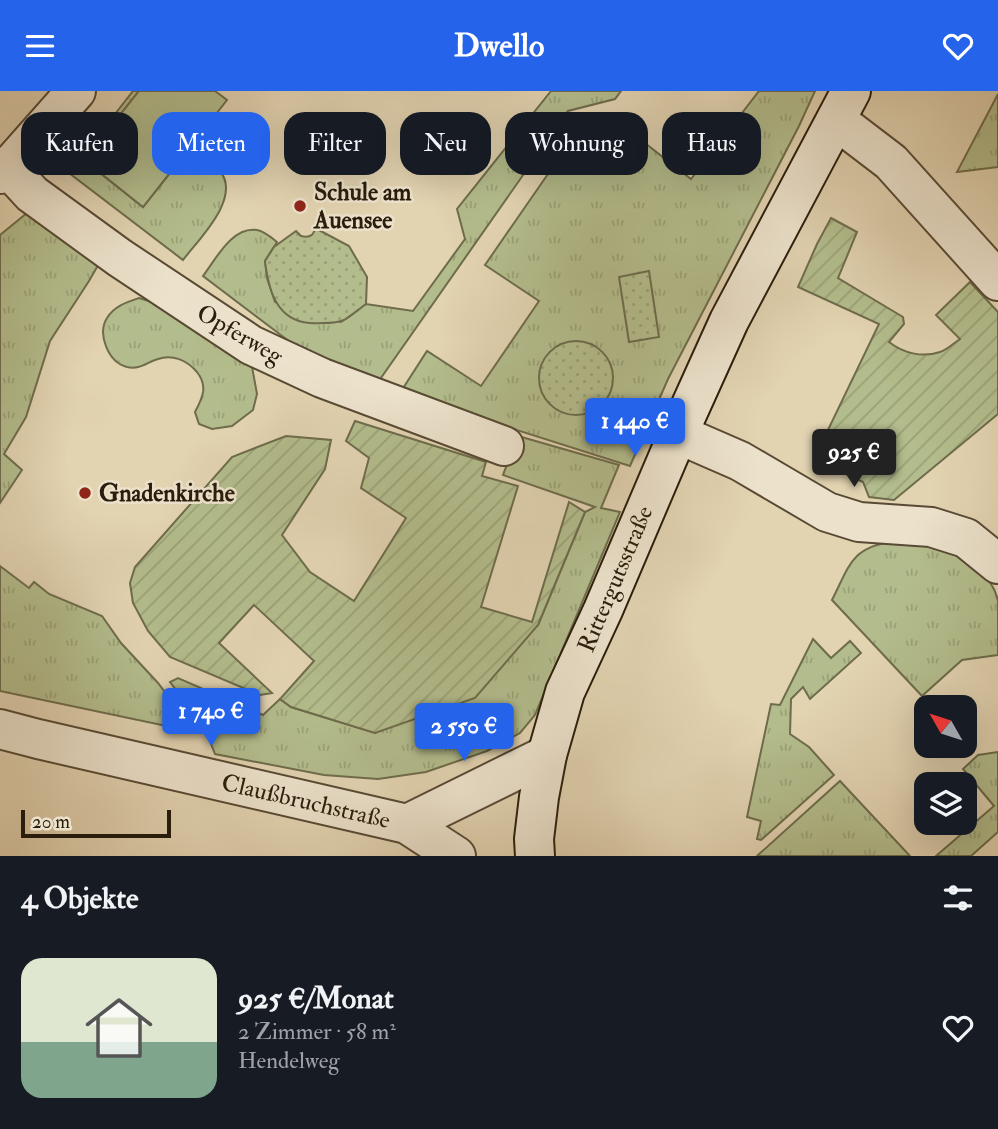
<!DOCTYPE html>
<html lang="de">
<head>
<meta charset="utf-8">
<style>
  body { margin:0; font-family:"IM FELL Double Pica",serif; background:#20242c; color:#f1f3f6; height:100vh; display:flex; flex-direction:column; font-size:26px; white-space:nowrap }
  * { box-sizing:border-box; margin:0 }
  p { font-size:23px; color:#9ea1a6 }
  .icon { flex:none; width:38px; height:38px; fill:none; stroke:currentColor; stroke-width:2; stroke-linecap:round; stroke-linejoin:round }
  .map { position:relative; height:765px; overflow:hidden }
  .details { display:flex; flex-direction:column; background:#171b24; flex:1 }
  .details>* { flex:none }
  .guide { position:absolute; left:21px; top:21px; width:957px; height:63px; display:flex; gap:14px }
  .needle { width:46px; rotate:309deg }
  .tools { position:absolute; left:914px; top:604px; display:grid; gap:14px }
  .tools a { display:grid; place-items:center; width:63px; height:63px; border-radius:14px; background:#171b24; box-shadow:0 7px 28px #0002; font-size:35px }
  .scale { position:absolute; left:21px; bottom:18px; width:150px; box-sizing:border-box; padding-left:7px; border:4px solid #2a1d0b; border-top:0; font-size:19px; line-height:24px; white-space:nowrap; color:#2a1d0b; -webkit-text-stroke:5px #ece2cc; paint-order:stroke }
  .price { position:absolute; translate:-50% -60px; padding:0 16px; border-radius:7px; background:#2563eb; color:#fff; font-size:23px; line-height:46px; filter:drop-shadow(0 2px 4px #0008) }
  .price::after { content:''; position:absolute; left:50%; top:42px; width:21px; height:16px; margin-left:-10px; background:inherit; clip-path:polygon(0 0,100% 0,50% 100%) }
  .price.selected { background:#222; color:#fff }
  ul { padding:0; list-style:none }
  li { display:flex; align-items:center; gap:21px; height:175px; padding:0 21px }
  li+li { border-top:2px solid #363941 }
  li span { display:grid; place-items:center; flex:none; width:196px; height:140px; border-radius:21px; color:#555 }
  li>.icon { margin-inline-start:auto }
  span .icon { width:84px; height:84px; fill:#fffc; stroke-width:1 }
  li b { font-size:30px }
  h2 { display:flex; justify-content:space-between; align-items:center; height:84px; padding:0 21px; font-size:30px }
  .tag { padding:0 24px; border-radius:21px; background:#171b24; box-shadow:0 7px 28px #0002; font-size:24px; line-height:63px }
  .tag.selected { background:#2563eb; color:#fff }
  header { display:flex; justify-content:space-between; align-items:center; height:91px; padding:0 21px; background:#2563eb; color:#fff; font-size:32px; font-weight:700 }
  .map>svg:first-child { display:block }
</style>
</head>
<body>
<header><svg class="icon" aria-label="menu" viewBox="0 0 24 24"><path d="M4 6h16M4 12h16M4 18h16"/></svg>Dwello<svg class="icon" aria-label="heart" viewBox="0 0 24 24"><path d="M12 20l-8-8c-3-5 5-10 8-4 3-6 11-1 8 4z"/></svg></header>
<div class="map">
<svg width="998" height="765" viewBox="0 0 998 765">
  <defs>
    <pattern id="grass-tufts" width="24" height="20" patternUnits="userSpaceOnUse" patternTransform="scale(1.75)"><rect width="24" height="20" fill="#b3bc8c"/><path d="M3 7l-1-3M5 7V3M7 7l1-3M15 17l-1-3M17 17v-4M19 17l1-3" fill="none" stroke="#9aa177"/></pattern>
    <pattern id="park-dots" width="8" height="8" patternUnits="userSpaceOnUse" patternTransform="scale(1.75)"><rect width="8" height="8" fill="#b3bc8c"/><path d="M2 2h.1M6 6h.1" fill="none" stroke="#9aa177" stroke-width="1.8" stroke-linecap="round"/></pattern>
    <pattern id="garden-furrows" width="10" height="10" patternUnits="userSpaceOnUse" patternTransform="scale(1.75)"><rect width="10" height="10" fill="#b3bc8c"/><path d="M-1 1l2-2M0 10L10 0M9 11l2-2" fill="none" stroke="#9aa177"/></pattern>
  </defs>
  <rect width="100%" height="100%" fill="#e2d3b1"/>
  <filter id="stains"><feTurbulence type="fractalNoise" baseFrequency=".00286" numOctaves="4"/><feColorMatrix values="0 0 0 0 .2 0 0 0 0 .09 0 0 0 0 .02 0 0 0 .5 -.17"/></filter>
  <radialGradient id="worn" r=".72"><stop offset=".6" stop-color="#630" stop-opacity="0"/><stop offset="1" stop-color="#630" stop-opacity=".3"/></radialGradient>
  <g fill="url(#grass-tufts)" stroke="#6e6c4c" stroke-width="2">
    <path d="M 133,0 L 139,0 L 84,69 L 143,116 L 190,57 C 198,64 213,72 220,80 C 242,107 198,149 183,169 L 69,82 Z"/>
    <path d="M 551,0 L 621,0 L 615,8 L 568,20 L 376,294 L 302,260 L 203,185 C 216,168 232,135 257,139 C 264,140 272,147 277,151 L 265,170 L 267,187 L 275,211 L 341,231 L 366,213 L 413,220 L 465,148 L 457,118 Z"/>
    <path d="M 759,0 L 815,0 L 799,35 L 668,288 L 630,375 L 400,302 L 427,260 L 481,295 L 539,210 L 485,174 L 568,54 L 627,38 L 691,88 Z"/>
    <path d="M 998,3 L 998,76 L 957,81 Z"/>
    <path d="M 27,122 L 101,169 L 89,190 L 50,250 L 26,326 L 4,363 L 22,379 L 0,412 L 0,144 Z"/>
    <path d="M 139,207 L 162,214 L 251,270 L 257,303 L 253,319 L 232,335 L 212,338 L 199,333 L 195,321 C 203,306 208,295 197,281 C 187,269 172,263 158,268 C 147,271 140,279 127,276 C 108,271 97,243 107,227 C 114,215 127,211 139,207 Z"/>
    <path d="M 518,345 L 619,374 L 601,417 L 620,421 L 535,624 L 520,642 L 487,660 L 426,681 L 378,688 L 324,684 L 215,663 L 204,635 L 170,591 L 178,587 L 263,624 L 280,608 L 291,616 L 375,642 L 538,534 L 585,421 L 595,416 L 503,384 Z"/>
    <path d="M 892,451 C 907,452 926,452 941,456 C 964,464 993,484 998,510 C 998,525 998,549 998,564 L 962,569 L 922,605 L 832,509 C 849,476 851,456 892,451 Z"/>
    <path d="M 0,475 L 29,497 L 34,491 L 49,503 L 102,525 L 121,552 L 158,592 L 195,641 L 0,600 Z"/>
    <path d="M 813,548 L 831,567 L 850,550 L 861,562 L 810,608 L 803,596 L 791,608 L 790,643 L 809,656 L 834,684 L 761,749 L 757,748 L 761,730 L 747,726 L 771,613 L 780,614 Z"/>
    <path d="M 998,661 L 998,741 L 971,765 L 936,765 L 994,715 L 963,678 L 978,664 Z"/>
    <path d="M 840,690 L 910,765 L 757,765 Z"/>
  </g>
  <g fill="url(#park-dots)" stroke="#6e6c4c" stroke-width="2">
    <path d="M 315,137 L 349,155 L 367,186 L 366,213 C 359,218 351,225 344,229 C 338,232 329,232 322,232 C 280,236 269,205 265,170 L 274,156 L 296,140 L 301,145 C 308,147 314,145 315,137 Z"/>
    <path d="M 649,180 L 659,246 L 629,251 L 619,186 Z"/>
    <circle cx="576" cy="287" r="37"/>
  </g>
  <g fill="url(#garden-furrows)" stroke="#6e6c4c" stroke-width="2">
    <path d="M 831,127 L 857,141 L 838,187 L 903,226 L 904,233 L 889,251 C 903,262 922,267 940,261 C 947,259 954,252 960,248 L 936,224 L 970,191 L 998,221 L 998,323 L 894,409 L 869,406 L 863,391 L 814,368 L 879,233 L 798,196 L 817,153 Z"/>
    <path d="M 355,330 L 486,371 L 482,385 L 518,395 L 481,516 L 532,531 L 569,411 L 585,421 L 538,534 L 475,607 L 375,642 L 291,616 L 280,608 L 314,570 L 254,514 L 219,552 L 272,602 L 260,604 L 170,566 L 148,540 L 133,512 L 130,492 L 135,476 L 232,366 L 286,345 L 331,349 L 325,378 L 282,444 L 310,481 L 354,510 L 406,427 L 361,397 L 369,367 L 346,350 Z"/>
  </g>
  <path fill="#b3bc8c" stroke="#6e6c4c" stroke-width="2" d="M 139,0 L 215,0 L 227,9 L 143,116 L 84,69 Z"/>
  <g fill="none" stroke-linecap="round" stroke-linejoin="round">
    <g stroke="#584a34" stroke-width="42">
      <g id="street">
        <path d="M 836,29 L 891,71 L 998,190"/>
        <path d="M 8,77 L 32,103 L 120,167 L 251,254 L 322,287 L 504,355"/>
        <path d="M 0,83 L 8,77 L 76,0"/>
        <path d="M 678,343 L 740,370 L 827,421 L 859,431 L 931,436 L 966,447 L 998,473"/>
        <path d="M 0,638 L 38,648 L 407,733 L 456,765"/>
        <path d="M 407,733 L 547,664"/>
      </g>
    </g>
    <g stroke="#2a1d0b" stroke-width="42">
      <path id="secondary" d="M 535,765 L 534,748 L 539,706 L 547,664 L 565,601 L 603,519 L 678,343 L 729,230 L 851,0"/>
    </g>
    <use href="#street" stroke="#ece2cc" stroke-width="38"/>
    <use href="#secondary" stroke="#ece2cc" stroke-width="38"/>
  </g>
  <g fill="#8f2418" stroke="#ece2cc" stroke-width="2.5">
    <circle cx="300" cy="115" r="7"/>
    <circle cx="85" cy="402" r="7"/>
  </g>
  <g text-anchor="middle" stroke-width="5" stroke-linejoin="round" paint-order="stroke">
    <g font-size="24" font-weight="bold" fill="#2a1d0b" stroke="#ece2cc" text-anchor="start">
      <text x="314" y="109">Schule am<tspan x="314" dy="28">Auensee</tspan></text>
      <text x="99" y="410">Gnadenkirche</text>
    </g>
    <g font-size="24" fill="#2a1d0b" stroke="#ece2cc">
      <text transform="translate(240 243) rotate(30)" y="8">Opferweg</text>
      <text transform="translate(615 488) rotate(-67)" y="8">Rittergutsstraße</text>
      <text transform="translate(306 710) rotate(13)" y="8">Claußbruchstraße</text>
    </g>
  </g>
  <rect width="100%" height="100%" filter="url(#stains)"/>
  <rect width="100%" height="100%" fill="url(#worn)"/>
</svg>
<div class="tools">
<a><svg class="needle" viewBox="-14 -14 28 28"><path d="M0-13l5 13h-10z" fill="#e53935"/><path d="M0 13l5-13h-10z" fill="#9ea1a6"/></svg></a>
<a><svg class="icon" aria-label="layers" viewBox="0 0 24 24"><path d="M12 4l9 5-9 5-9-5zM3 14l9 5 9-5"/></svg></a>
</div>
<div class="scale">20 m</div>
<b class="price" style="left:635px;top:367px">1 440 €</b>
<b class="price selected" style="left:854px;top:398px">925 €</b>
<b class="price" style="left:211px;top:657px">1 740 €</b>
<b class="price" style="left:464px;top:672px">2 550 €</b>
<div class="guide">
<a class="tag">Kaufen</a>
<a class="tag selected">Mieten</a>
<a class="tag">Filter</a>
<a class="tag">Neu</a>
<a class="tag">Wohnung</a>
<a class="tag">Haus</a>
</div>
</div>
<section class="details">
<h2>4 Objekte<svg class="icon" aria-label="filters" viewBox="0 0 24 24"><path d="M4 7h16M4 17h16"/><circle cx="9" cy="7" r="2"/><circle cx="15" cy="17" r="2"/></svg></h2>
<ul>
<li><span style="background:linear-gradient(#dfe7d0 60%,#7fa58c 0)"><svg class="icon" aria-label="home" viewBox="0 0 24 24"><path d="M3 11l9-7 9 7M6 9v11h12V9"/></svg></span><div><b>925 €/Monat</b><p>2 Zimmer · 58 m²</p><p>Hendelweg</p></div><svg class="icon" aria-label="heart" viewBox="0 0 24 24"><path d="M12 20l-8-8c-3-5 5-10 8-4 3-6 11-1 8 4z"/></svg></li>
</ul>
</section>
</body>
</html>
